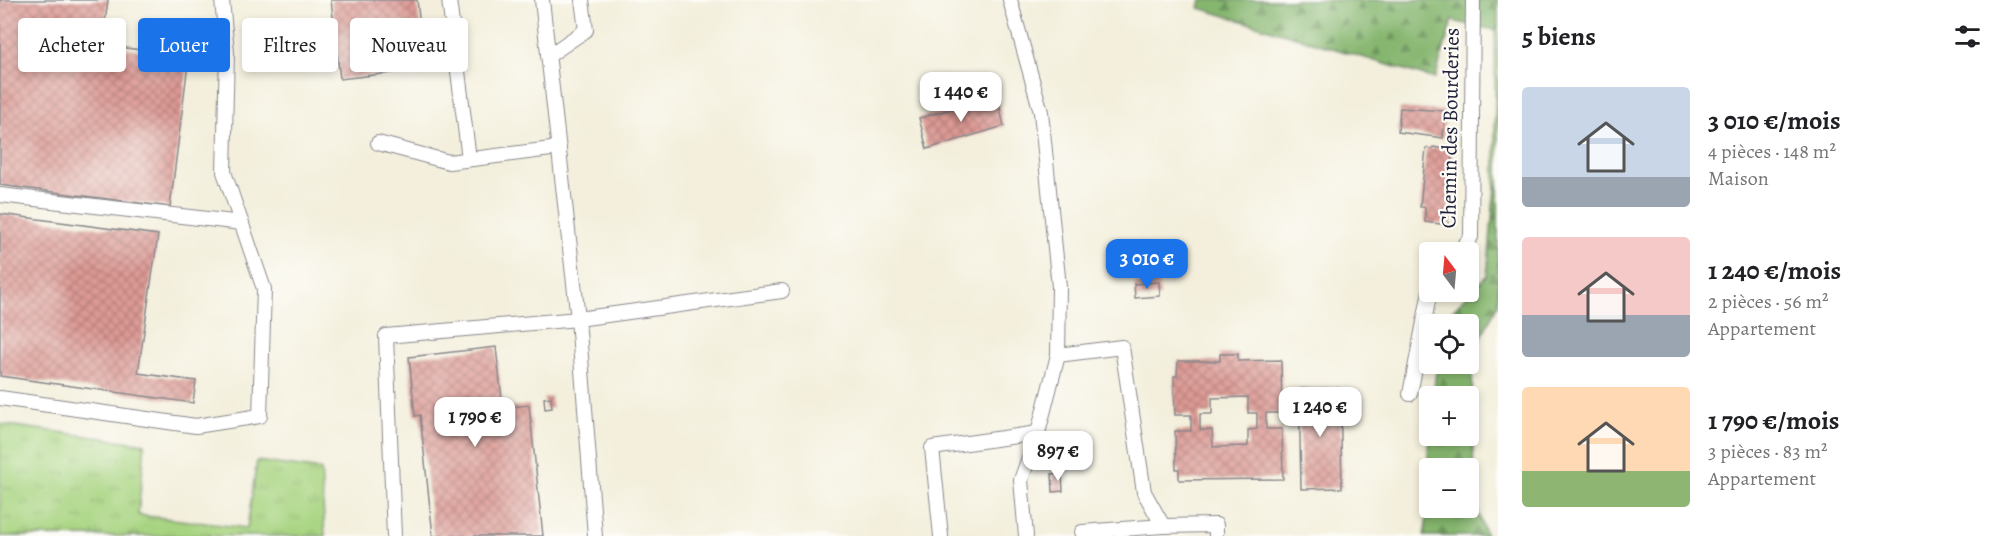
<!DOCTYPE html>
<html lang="fr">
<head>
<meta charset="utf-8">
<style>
  body { margin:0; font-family:Alegreya,serif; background:#f2f2f2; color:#202124; height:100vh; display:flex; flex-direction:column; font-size:22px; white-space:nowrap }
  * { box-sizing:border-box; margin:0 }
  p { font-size:20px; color:#757577 }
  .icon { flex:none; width:33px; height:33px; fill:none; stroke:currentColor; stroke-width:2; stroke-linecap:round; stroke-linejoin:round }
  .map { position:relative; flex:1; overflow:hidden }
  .side { display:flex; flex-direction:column; background:#fff; width:510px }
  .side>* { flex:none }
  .guide { position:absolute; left:18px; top:18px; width:570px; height:54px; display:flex; gap:12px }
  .needle { width:39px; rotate:344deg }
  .tools { position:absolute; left:1419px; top:242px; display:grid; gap:12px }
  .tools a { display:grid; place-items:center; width:60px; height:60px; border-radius:6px; background:#fff; box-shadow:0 3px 9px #0003; font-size:30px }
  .price { position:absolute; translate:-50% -51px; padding:0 14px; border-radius:12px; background:#fff; color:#222; font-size:20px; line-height:39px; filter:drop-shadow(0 2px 3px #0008) }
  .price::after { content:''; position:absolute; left:50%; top:36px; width:18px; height:14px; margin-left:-9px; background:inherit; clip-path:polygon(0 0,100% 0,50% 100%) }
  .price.current { background:#1a73e8; color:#fff }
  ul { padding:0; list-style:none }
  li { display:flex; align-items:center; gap:18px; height:150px; padding:0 24px }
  li span { display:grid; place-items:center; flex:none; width:168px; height:120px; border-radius:6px; color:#555 }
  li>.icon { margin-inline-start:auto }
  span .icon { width:72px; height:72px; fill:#fffc; stroke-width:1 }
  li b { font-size:26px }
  h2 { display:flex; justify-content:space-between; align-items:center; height:72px; padding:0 24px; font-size:26px }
  .tag { padding:0 21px; border-radius:6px; background:#fff; box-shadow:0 3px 9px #0003; font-size:21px; line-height:54px }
  .tag.current { background:#1a73e8; color:#fff }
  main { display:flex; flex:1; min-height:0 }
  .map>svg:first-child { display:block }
</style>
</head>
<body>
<main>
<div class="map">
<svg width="1498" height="536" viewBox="0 0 1498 536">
  <defs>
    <pattern id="grass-tufts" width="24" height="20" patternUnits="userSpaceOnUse" patternTransform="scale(1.5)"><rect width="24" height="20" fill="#a7d480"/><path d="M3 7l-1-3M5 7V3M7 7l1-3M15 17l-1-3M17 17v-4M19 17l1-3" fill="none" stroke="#8fb670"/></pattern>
    <pattern id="forest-firs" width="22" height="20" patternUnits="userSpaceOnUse" patternTransform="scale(1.5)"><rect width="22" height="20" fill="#85b66e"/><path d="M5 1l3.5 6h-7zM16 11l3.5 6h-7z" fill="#6c945c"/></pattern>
    <pattern id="building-cross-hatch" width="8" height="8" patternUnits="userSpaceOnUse" patternTransform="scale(1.5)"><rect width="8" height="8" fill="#dd9a94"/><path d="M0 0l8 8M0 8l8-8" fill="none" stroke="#b37d7a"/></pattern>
  </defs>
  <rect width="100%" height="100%" fill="#fdfcf7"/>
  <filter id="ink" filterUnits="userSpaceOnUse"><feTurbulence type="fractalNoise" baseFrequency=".0167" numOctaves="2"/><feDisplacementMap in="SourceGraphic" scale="12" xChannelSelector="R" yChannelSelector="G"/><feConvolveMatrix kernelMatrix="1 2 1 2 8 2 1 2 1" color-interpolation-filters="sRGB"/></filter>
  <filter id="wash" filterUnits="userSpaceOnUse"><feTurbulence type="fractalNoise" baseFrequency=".008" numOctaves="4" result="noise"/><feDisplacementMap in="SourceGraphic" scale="24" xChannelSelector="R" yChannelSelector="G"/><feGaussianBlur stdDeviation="1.35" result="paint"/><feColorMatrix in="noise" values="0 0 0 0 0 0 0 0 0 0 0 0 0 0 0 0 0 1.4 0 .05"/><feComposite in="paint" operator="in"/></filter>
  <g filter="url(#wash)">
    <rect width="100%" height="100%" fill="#f3efdc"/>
    <g fill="url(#grass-tufts)" stroke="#647b5e" stroke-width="1.5">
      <path d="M 1498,26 L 1498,186 L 1495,186 L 1495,30 Z"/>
      <path d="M 0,424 L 145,444 L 138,515 L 247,528 L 257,461 L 321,470 L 325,536 L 0,536 Z"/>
    </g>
    <g fill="url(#forest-firs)" stroke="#546c54" stroke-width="1.5" fill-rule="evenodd">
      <path d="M 1201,0 L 1498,0 L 1498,26 L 1495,30 L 1452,21 L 1435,79 L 1199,8 Z"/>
      <path d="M 1495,186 L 1498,186 L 1498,304 L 1472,355 L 1474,500 L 1486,536 L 1424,536 C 1431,502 1426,466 1429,432 L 1430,435 L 1468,435 L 1468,396 L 1433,396 L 1437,363 L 1468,363 L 1468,324 L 1441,324 L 1441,322 L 1487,275 ZM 1430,468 L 1468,468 L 1468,507 L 1430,507 Z"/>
    </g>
    <g id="blocks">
      <g fill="url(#building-cross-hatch)" fill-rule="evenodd">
        <path d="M 0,0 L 108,0 L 102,45 L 189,56 L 170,207 L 0,185 Z"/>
        <path d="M 331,0 L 417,0 L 425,69 L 340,79 Z"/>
        <path d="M 998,100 L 1004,126 L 927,149 L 919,118 L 971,104 L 972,106 Z"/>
        <path d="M 1400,108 L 1445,111 L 1443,138 L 1398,132 Z"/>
        <path d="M 1433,147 L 1452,150 L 1448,225 L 1425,222 L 1425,207 L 1420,207 L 1426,148 L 1433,149 Z"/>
        <path d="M 0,214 L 158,235 L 138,373 L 196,381 L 193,403 L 0,376 Z"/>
        <path d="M 1159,282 L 1160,296 L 1135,298 L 1134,284 Z"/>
        <path d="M 496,347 L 503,408 L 529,405 L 543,536 L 433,536 L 420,415 L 415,416 L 409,357 Z"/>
        <path d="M 1220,354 L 1238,354 L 1238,361 L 1281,360 L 1282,413 L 1266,413 L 1266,429 L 1282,429 L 1283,479 L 1179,480 L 1179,469 L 1176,469 L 1175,431 L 1191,431 L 1191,415 L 1175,415 L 1174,376 L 1177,376 L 1178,361 L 1220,361 ZM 1248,397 L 1248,413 L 1257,413 L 1257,429 L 1248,430 L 1248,446 L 1213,447 L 1212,430 L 1200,430 L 1200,414 L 1212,414 L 1212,398 Z"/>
        <path d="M 1340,388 L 1342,488 L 1301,489 L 1299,389 Z"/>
        <path d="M 551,397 L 552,408 L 545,409 L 544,398 Z"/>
        <path d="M 1062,473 L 1063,491 L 1053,492 L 1052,474 Z"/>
      </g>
    </g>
  </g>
  <g filter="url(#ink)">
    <use href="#blocks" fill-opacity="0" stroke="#8a888c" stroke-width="1.5"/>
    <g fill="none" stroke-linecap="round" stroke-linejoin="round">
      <g stroke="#8a888c" stroke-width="16">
        <g id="lane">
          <path d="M 449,0 L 469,159"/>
          <path d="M 542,0 L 578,319 L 595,536"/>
          <path d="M 1010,0 L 1041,112 L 1059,287 L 1058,355 L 1122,347 L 1144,492 L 1163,526 L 1216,525 L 1216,536"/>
          <path d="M 548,56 L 586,30 L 582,0"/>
          <path d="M 378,143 L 449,162 L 559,148"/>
          <path d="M 0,195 L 242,223"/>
          <path d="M 1459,252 L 1471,237 L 1473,0"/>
          <path d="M 1410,394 L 1430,291"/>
          <path d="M 0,398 L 196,426 L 260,416 L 264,289 L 224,172 L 227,52 L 222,0"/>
          <path d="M 1082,532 L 1163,526"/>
          <path d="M 394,536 L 386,336 L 578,319 L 782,291"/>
          <path d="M 941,536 L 932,448 L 1038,433"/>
          <path d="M 1026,536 L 1021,480 L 1038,433 L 1058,355"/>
        </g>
      </g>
      <use href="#lane" stroke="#fff" stroke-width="14"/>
    </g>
  </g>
  <g text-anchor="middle" stroke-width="4.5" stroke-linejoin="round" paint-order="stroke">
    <g font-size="21" fill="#22223b" stroke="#fdfcf7">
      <text transform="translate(1450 128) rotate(-89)" y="7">Chemin des Bourderies</text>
    </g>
  </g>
</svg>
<div class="tools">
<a><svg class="needle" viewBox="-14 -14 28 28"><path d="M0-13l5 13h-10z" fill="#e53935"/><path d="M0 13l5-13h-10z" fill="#757577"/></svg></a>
<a><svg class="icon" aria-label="locate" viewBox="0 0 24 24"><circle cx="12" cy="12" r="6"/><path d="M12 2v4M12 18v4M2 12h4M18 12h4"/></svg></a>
<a>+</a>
<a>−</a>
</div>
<b class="price" style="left:961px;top:123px">1 440 €</b>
<b class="price current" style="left:1147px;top:290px">3 010 €</b>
<b class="price" style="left:1320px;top:438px">1 240 €</b>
<b class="price" style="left:475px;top:448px">1 790 €</b>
<b class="price" style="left:1058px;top:482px">897 €</b>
<div class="guide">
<a class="tag">Acheter</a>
<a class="tag current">Louer</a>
<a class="tag">Filtres</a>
<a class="tag">Nouveau</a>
</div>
</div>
<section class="side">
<h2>5 biens<svg class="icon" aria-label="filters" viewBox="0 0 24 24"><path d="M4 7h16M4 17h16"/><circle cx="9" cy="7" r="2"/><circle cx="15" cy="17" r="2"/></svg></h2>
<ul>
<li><span style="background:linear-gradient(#c9d6e8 75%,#9aa5b1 0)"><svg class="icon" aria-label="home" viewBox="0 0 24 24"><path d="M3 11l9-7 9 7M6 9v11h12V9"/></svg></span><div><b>3 010 €/mois</b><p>4 pièces · 148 m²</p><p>Maison</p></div></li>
<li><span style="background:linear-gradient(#f6c9c9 65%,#9aa5b1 0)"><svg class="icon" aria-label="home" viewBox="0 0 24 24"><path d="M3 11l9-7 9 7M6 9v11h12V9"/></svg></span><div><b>1 240 €/mois</b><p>2 pièces · 56 m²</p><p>Appartement</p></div></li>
<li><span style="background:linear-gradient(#ffd9b3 70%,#8fb573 0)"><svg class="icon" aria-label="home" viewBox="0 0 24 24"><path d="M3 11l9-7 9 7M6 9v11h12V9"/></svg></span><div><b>1 790 €/mois</b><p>3 pièces · 83 m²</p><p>Appartement</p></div></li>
</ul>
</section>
</main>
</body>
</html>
